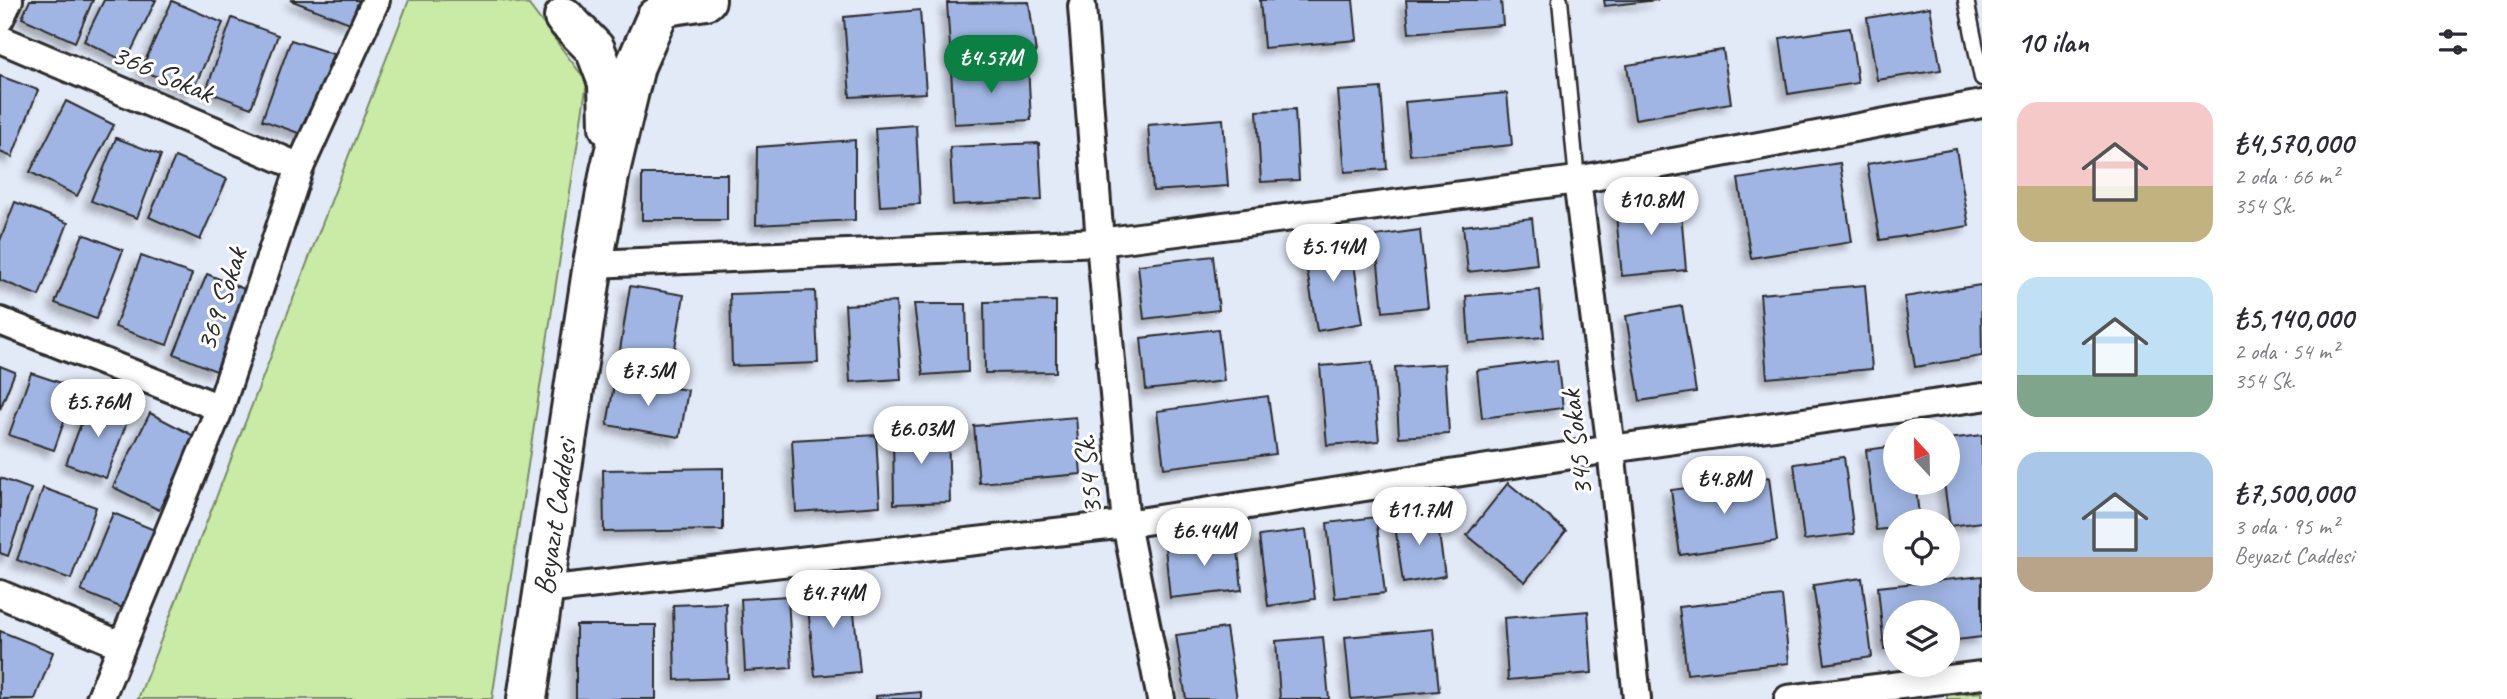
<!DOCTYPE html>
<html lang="tr">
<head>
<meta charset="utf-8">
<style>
  body { margin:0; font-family:Caveat,sans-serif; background:#f7f7f7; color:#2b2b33; height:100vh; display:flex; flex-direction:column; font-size:26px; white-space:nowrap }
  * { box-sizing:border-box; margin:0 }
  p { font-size:23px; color:#7c7c81 }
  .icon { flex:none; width:38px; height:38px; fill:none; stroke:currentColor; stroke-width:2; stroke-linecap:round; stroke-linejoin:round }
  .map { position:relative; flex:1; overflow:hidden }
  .details { display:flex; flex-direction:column; background:#fff; width:525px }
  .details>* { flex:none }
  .needle { width:46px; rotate:338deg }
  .tools { position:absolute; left:1883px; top:418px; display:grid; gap:14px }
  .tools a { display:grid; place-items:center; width:77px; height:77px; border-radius:50%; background:#fff; box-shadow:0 4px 18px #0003; font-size:35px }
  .price { position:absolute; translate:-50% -60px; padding:0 16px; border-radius:24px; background:#fff; color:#222; font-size:23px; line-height:46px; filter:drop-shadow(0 2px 4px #0008) }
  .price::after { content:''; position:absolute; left:50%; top:42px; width:21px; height:16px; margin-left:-10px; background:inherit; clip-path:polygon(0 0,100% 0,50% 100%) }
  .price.active { background:#0b8043; color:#fff }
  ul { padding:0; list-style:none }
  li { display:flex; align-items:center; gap:21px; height:175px; padding:0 35px }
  li span { display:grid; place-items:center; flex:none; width:196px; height:140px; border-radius:21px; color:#555 }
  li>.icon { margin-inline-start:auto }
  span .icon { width:84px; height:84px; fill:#fffc; stroke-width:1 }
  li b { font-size:30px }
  h2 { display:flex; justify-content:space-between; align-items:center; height:84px; padding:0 35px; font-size:30px }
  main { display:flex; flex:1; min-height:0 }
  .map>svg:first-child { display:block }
</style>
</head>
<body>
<main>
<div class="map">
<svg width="1982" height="699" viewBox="0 0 1982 699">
  <defs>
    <filter id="shadow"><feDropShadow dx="-6" dy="6" stdDeviation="3.5" flood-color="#0004"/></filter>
  </defs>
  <rect width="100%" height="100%" fill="#e2e9f7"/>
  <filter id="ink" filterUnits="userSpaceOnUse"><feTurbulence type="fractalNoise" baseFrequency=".0143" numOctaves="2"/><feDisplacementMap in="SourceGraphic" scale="14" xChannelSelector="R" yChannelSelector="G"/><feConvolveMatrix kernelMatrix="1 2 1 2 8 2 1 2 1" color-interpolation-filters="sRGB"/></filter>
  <g filter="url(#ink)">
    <g fill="#c9eba5" stroke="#7a8b68" stroke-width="2">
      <path d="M 409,0 L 502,0 L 529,5 L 587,82 L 492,699 L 138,699 Z"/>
      <path d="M 1982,692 L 1982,699 L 1947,699 L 1947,695 Z"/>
    </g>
    <g fill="#a0b5e3" stroke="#2b2b2b" stroke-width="2" filter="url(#shadow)">
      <path d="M 30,0 L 93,0 L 75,42 L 22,18 Z"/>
      <path d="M 104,0 L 156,0 L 126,62 L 84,41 Z"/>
      <path d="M 290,0 L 359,0 L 350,23 Z"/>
      <path d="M 1260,0 L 1353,0 L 1357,40 L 1264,48 Z"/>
      <path d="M 1406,0 L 1501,0 L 1503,25 L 1409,33 Z"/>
      <path d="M 1604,0 L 1658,0 L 1605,6 Z"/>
      <path d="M 172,1 L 223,23 L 192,92 L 141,70 Z"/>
      <path d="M 1029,2 L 1036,53 L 951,61 L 947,3 Z"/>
      <path d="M 1930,7 L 1941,70 L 1877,80 L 1867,18 Z"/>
      <path d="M 920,10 L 926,93 L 850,97 L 844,17 Z"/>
      <path d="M 232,18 L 278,35 L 251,108 L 206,91 Z"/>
      <path d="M 1850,28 L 1858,83 L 1788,94 L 1780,38 Z"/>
      <path d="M 291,40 L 333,54 L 304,135 L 262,120 Z"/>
      <path d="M 1723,50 L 1731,103 L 1635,119 L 1627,65 Z"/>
      <path d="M 1028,65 L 1031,120 L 954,124 L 951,69 Z"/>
      <path d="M 0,76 L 38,90 L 12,157 L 0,152 Z"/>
      <path d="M 1381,88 L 1387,169 L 1345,172 L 1338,91 Z"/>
      <path d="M 1507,93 L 1512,145 L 1410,155 L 1405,102 Z"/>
      <path d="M 66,101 L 114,125 L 77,196 L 30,172 Z"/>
      <path d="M 1295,109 L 1299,180 L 1261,182 L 1257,111 Z"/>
      <path d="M 1223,119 L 1228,186 L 1153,191 L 1148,125 Z"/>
      <path d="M 916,125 L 920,204 L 880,206 L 875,128 Z"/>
      <path d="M 116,138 L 161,155 L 137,218 L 91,201 Z"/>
      <path d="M 855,140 L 855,220 L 756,225 L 757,147 Z"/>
      <path d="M 1039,143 L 1042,200 L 953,205 L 950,147 Z"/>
      <path d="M 1956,149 L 1969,226 L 1880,240 L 1867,164 Z"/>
      <path d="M 175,157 L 227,179 L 200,240 L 149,217 Z"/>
      <path d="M 1840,163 L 1852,242 L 1751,258 L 1738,179 Z"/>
      <rect x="642" y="174" width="85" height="46"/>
      <path d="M 1680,199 L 1686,270 L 1622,276 L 1615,205 Z"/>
      <path d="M 15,202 L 68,223 L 39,296 L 0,280 L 0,241 Z"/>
      <path d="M 1532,218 L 1537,264 L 1468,272 L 1463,226 Z"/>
      <path d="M 1420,230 L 1428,307 L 1383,312 L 1375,236 Z"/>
      <path d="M 83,234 L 123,250 L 96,319 L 55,303 Z"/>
      <path d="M 1350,238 L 1363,323 L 1317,331 L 1303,246 Z"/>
      <path d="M 141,256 L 192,274 L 167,345 L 115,327 Z"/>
      <path d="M 1213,256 L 1219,310 L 1144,319 L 1138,265 Z"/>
      <path d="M 207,274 L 249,291 L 216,371 L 174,354 Z"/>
      <path d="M 1865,285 L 1872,369 L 1767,378 L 1760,294 Z"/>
      <path d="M 1981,285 L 1982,356 L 1915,367 L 1904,297 Z"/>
      <path d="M 630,286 L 684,295 L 671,371 L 618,363 Z"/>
      <path d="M 1540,290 L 1544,337 L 1469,343 L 1466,296 Z"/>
      <path d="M 815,291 L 818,363 L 732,366 L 730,294 Z"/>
      <path d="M 1056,301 L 1056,372 L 985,373 L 984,302 Z"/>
      <path d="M 896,302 L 901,379 L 850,382 L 845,305 Z"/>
      <path d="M 914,304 L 966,304 L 968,372 L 923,375 Z"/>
      <path d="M 1682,306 L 1696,392 L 1640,401 L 1626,316 Z"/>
      <path d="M 1218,329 L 1224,381 L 1146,390 L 1141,338 Z"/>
      <path d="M 1557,360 L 1563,408 L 1482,418 L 1477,370 Z"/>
      <path d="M 1372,362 L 1379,441 L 1327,445 L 1320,366 Z"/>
      <path d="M 1445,364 L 1449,434 L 1399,437 L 1395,367 Z"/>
      <path d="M 0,366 L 15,372 L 0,409 Z"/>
      <path d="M 31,373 L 76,388 L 54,450 L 9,435 Z"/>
      <path d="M 615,379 L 688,390 L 680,437 L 607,425 Z"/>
      <path d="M 1268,396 L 1276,454 L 1164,468 L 1157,411 Z"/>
      <path d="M 90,400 L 130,414 L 106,478 L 66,464 Z"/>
      <path d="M 150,413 L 196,437 L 159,510 L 113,487 Z"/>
      <path d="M 1076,417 L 1081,474 L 979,483 L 974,426 Z"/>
      <path d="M 948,429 L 950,502 L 894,504 L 893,430 Z"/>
      <path d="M 876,435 L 880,506 L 796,512 L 792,440 Z"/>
      <path d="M 1982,435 L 1982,522 L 1950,526 L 1944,483 L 1948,483 L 1948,439 Z"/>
      <path d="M 1895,446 L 1895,483 L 1915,483 L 1920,522 L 1895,522 L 1895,528 L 1876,530 L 1866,450 Z"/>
      <path d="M 1844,457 L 1854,534 L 1804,540 L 1794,464 Z"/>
      <path d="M 723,468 L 723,530 L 604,532 L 603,470 Z"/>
      <path d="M 1769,477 L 1777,541 L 1680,555 L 1671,490 Z"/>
      <path d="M 0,478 L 31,489 L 8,556 L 0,553 Z"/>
      <path d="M 1508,483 L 1566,531 L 1525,582 L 1467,535 Z"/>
      <path d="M 43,488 L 96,507 L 71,579 L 17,560 Z"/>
      <path d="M 1436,512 L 1445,576 L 1403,583 L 1394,518 Z"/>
      <path d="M 113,513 L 157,531 L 125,609 L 81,591 Z"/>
      <path d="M 1376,517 L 1385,593 L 1335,598 L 1327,523 Z"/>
      <path d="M 1306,530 L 1315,599 L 1268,606 L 1259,536 Z"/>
      <path d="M 1237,539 L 1242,590 L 1170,598 L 1165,547 Z"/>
      <path d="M 1982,576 L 1982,637 L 1948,641 L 1948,612 L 1895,612 L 1895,648 L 1884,649 L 1878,587 Z"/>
      <path d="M 1862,578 L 1872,657 L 1825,664 L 1813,585 Z"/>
      <path d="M 851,583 L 860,672 L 815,676 L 806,588 Z"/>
      <path d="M 788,596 L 792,668 L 745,671 L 741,599 Z"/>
      <path d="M 1782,596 L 1789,663 L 1687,674 L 1679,607 Z"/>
      <path d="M 726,603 L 728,678 L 675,680 L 673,605 Z"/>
      <path d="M 1588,611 L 1592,673 L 1508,680 L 1504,618 Z"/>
      <rect x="576" y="625" width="80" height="74"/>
      <path d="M 1226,628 L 1237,699 L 1186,699 L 1176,635 Z"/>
      <path d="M 1433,629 L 1439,691 L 1351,699 L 1345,637 Z"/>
      <path d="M 0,631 L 53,652 L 35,699 L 0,699 Z"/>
      <path d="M 1323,637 L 1329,699 L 1280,699 L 1276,641 Z"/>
      <path d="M 921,692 L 921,699 L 876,699 L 876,696 Z"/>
    </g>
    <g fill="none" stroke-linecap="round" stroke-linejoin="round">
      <g stroke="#2b2b2b" stroke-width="19">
        <g id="lane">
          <path d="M 1560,0 L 1577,180"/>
          <path d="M 1966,0 L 1982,78"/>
        </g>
      </g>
      <g stroke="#2b2b2b" stroke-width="32">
        <g id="street">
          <path d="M 1082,6 L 1100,242 L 1126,524 L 1161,699"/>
          <path d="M 0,19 L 9,0"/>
          <path d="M 0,39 L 300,167"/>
          <path d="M 1577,180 L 1611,449 L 1637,699"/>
          <path d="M 593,264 L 1100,242 L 1577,180 L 1982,104"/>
          <path d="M 0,321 L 220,408"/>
          <path d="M 544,590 L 1126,524 L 1611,449 L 1982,397"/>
          <path d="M 0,594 L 121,645"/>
          <path d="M 100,699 L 220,408 L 300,167 L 376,0"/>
          <path d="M 1788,699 L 1982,675"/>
        </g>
      </g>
      <g stroke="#2b2b2b" stroke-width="44">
        <g id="secondary">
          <path d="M 666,6 L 706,0"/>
          <path d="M 564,17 L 595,49 L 608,83 L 609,127"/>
          <path id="s1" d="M 527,699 L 593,264 L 610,171 L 635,66 L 656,18"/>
        </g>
      </g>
      <use href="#lane" stroke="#fff" stroke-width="14"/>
      <use href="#street" stroke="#fff" stroke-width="26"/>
      <use href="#secondary" stroke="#fff" stroke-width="38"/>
    </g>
  </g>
  <g text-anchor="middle" stroke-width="6" stroke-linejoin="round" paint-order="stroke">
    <g font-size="30" fill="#2b2b2b" stroke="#fff">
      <text transform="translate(163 73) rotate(23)" y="10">366 Sokak</text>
      <text transform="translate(221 299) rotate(-72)" y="10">369 Sokak</text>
      <text transform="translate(1576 443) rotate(-97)" y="10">345 Sokak</text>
      <text transform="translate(1088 475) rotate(-96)" y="10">354 Sk.</text>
      <text dy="10" stroke="none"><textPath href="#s1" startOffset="184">Beyazıt Caddesi</textPath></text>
    </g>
  </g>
</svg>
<div class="tools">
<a><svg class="needle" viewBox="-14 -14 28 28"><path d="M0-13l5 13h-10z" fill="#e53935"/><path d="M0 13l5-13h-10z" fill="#7c7c81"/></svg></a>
<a><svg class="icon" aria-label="locate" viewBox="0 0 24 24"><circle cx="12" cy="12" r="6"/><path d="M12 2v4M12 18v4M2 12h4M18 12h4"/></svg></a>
<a><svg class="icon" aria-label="layers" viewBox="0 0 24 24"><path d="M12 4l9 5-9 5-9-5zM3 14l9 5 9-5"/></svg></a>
</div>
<b class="price active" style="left:991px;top:95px">₺4.57M</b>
<b class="price" style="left:1651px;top:237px">₺10.8M</b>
<b class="price" style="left:1333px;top:284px">₺5.14M</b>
<b class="price" style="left:648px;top:408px">₺7.5M</b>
<b class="price" style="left:98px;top:439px">₺5.76M</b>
<b class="price" style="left:921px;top:466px">₺6.03M</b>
<b class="price" style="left:1724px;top:516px">₺4.8M</b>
<b class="price" style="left:1419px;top:547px">₺11.7M</b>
<b class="price" style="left:1204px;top:568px">₺6.44M</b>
<b class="price" style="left:833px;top:630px">₺4.74M</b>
</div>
<section class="details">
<h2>10 ilan<svg class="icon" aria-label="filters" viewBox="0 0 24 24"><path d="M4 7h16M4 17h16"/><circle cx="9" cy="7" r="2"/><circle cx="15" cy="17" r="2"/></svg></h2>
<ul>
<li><span style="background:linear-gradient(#f6c9c9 60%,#c2b280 0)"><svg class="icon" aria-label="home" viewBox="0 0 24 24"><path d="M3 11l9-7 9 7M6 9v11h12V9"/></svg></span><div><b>₺4,570,000</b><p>2 oda · 66 m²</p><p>354 Sk.</p></div></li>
<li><span style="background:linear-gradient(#bfe0f5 70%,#7fa58c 0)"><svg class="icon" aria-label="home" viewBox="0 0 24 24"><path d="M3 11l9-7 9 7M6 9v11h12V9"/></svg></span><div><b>₺5,140,000</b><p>2 oda · 54 m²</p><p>354 Sk.</p></div></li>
<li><span style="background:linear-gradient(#a9c7e8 75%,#b9a48a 0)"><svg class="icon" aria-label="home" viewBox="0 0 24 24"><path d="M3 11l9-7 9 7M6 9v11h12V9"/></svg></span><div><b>₺7,500,000</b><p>3 oda · 95 m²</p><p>Beyazıt Caddesi</p></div></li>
</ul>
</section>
</main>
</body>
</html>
